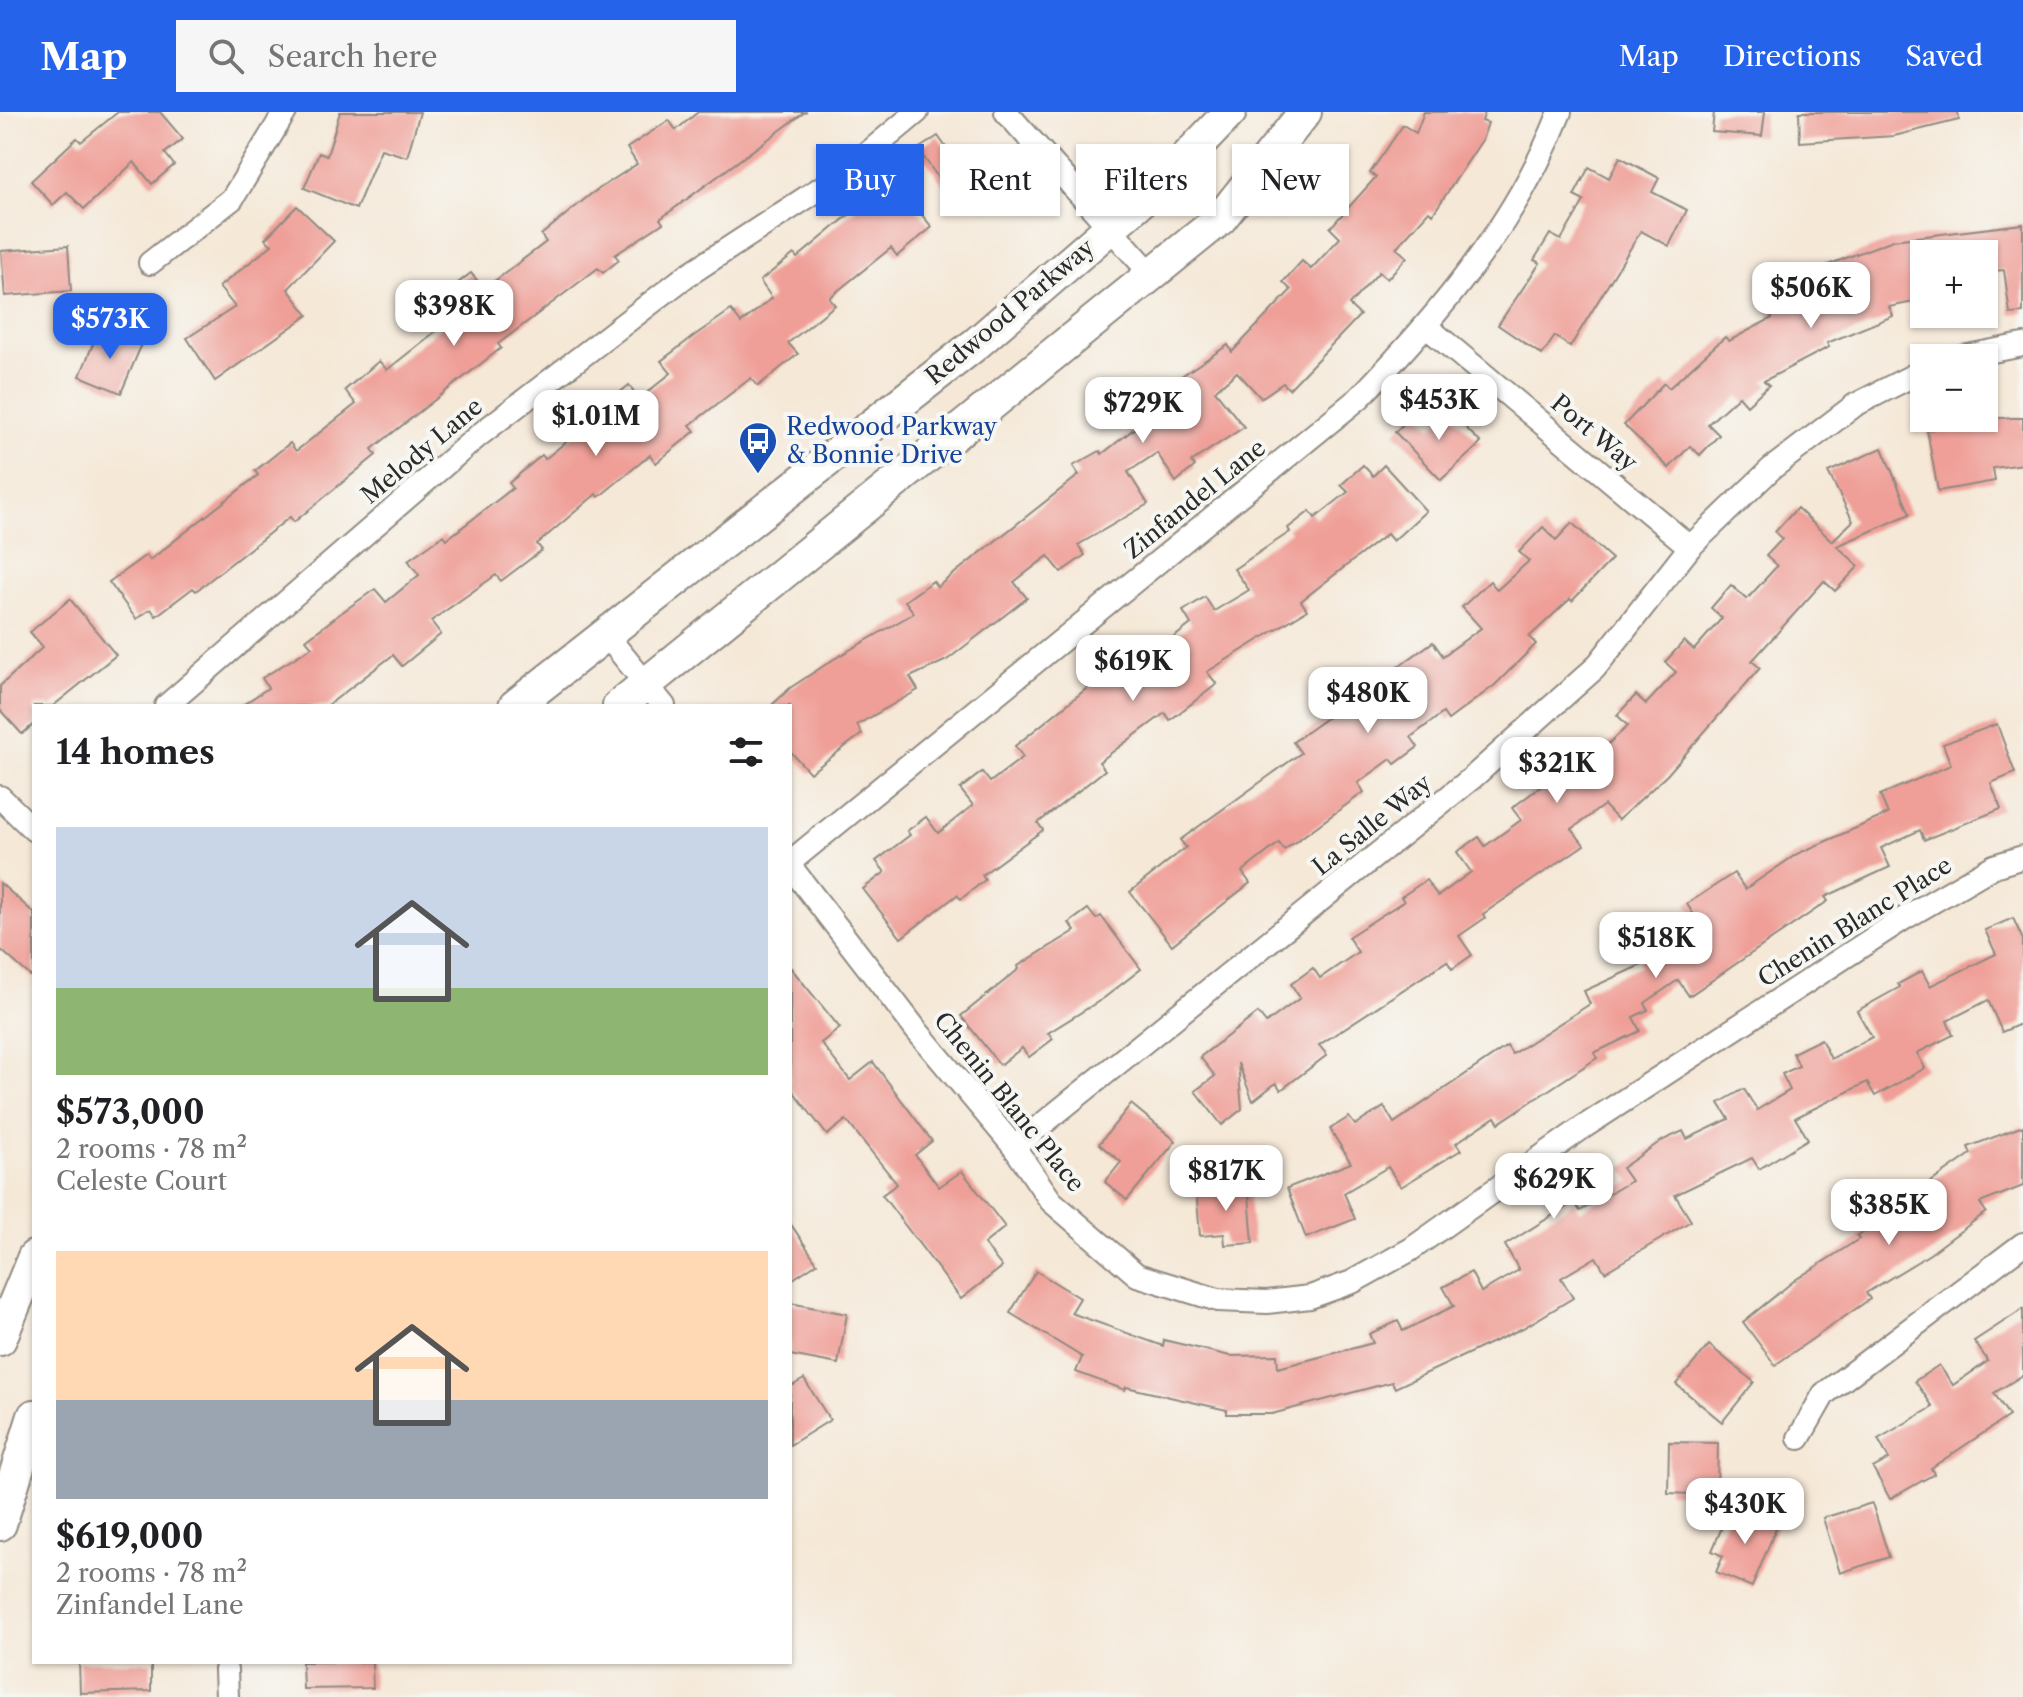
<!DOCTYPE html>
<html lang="en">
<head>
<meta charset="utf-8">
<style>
  body { margin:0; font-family:"Libre Caslon Text",serif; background:#f6f6f6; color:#202124; height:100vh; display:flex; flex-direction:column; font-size:30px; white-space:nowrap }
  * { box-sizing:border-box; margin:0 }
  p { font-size:26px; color:#757577 }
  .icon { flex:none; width:44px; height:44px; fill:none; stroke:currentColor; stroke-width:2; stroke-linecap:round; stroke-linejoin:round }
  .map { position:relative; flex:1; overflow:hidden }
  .details { position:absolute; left:32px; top:592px; width:760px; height:960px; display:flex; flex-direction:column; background:#fff; border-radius:0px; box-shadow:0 2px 6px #0004 }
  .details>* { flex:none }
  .hud { position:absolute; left:816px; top:32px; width:760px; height:72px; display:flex; gap:16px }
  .buttons { position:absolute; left:1910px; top:128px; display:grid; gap:16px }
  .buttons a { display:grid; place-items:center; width:88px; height:88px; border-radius:0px; background:#fff; box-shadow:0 2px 6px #0004; font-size:40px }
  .price { position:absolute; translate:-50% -68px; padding:0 18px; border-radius:16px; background:#fff; color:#222; font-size:26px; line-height:52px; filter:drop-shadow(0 2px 4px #0008) }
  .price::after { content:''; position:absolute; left:50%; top:48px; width:24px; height:18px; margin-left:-12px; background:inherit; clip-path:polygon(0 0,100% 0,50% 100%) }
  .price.selected { background:#2563eb; color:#fff }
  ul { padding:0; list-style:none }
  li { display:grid; align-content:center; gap:16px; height:424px; padding:0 24px }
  li span { display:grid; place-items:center; height:248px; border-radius:0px; color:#555 }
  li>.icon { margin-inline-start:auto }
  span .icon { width:144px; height:144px; fill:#fffc; stroke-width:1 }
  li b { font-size:34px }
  h2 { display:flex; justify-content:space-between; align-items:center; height:96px; padding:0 24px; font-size:34px }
  .tag { padding:0 28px; border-radius:0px; background:#fff; box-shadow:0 2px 6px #0004; font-size:28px; line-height:72px }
  .tag.selected { background:#2563eb; color:#fff }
  header { display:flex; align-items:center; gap:48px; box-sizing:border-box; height:112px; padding:0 40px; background:#2563eb; color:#fff }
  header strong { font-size:38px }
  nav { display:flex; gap:44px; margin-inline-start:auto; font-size:28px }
  .search { width:560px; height:72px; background:#f6f6f6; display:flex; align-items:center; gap:20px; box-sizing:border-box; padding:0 28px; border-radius:0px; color:#757577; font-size:30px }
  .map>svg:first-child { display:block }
</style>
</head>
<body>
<header>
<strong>Map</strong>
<div class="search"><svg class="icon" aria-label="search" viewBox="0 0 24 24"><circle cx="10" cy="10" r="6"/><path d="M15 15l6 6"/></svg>Search here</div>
<nav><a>Map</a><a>Directions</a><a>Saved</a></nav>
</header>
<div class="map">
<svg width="2023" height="1585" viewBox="0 0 2023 1585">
  <rect width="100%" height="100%" fill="#f6f6f2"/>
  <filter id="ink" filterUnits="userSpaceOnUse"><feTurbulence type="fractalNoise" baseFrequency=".0125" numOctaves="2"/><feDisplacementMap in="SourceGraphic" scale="16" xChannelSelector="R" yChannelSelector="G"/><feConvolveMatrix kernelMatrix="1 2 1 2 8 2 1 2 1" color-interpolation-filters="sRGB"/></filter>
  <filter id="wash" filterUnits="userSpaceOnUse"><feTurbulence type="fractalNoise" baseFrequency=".006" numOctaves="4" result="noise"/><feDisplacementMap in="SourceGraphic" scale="32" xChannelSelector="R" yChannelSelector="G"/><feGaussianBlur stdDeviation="1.8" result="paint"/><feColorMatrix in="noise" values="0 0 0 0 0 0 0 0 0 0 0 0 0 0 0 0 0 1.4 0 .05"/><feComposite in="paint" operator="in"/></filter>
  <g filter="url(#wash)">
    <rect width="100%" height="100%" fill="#f5e8d7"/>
    <g id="blocks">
      <g fill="#ef9f97">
        <path d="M 118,0 L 160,0 L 183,27 L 165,41 L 174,53 L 152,72 L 134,50 L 84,97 L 67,80 L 53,93 L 31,69 L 77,26 L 81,30 Z"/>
        <path d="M 340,0 L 420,0 L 407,45 L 381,37 L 356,97 L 304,76 L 319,41 L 327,44 Z"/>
        <path d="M 698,0 L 805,0 L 660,107 L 663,111 L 615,143 L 619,148 L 603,161 L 598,156 L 498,232 L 501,236 L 372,337 L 376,343 L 294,410 L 290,405 L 196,479 L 193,476 L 156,504 L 151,497 L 136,507 L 109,470 L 146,443 L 150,448 L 258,363 L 255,359 L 290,331 L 296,339 L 356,292 L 345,278 L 379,249 L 387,258 L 446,211 L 431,192 L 471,161 L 484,177 L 546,130 L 541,123 L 591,82 L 637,52 L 627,36 L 669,8 L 676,18 Z"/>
        <path d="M 1424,0 L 1485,0 L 1482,9 L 1488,11 L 1482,28 L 1433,102 L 1429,99 L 1396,136 L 1407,145 L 1387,167 L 1379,160 L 1349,193 L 1360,203 L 1341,223 L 1289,277 L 1283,271 L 1261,286 L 1237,260 L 1215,279 L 1244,315 L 1191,350 L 1195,354 L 1176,370 L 1157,341 L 1128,360 L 1148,392 L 1078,433 L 1085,443 L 1061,460 L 1048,444 L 1014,470 L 1027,486 L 947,548 L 910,565 L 918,578 L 857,613 L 862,622 L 810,661 L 790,639 L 790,594 L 771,594 L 790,576 L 834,547 L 914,501 L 905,489 L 933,469 L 937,475 L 1079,363 L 1073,354 L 1100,339 L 1102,342 L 1187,275 L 1180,265 L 1228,233 L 1232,240 L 1291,178 L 1283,170 L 1302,149 L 1311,157 L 1340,126 L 1330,116 L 1376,65 L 1370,61 L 1403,13 L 1416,21 Z"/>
        <path d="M 1714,0 L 1765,0 L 1762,24 L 1712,20 Z"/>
        <path d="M 1799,0 L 1958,0 L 1959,8 L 1894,24 L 1800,30 Z"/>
        <path d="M 938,24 L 978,81 L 958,94 L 918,37 Z"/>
        <path d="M 1620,45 L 1659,66 L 1652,80 L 1687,98 L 1669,134 L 1641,119 L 1570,235 L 1555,224 L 1542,243 L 1498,213 L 1540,151 L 1534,148 L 1550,122 L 1561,128 L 1584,89 L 1574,84 L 1589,55 L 1609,66 Z"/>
        <path d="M 892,67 L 932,115 L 897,144 L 891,136 L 829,186 L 835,193 L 788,231 L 798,242 L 758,274 L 751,266 L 690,313 L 695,319 L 656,351 L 650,343 L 599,385 L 596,382 L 537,432 L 542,438 L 501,469 L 496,463 L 431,509 L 441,522 L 402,554 L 393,543 L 327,594 L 241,594 L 268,576 L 262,566 L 312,535 L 306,528 L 341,501 L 375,477 L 386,490 L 419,463 L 408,448 L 444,423 L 447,427 L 513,376 L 509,371 L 542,343 L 545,347 L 610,294 L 607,291 L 629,273 L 639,287 L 671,261 L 661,249 L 695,223 L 731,198 L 741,211 L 772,186 L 760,169 L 794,142 L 797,146 Z"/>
        <path d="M 297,94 L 334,129 L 288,177 L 308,203 L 215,269 L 187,226 L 235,195 L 219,175 L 272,133 L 265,127 Z"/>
        <path d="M 2023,112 L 2023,201 L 2010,202 L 2004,158 L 1984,160 L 1984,142 L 1924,142 L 1924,188 L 1889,195 L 1893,204 L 1827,231 L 1829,235 L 1764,269 L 1769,273 L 1747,293 L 1739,284 L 1708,312 L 1719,323 L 1700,343 L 1690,334 L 1669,356 L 1624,313 L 1664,271 L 1669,276 L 1725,225 L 1729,229 L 1772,206 L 1762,187 L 1812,159 L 1893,128 Z"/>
        <path d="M 68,134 L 71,179 L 5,184 L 1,139 Z"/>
        <path d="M 99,217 L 141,234 L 121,281 L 80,264 Z"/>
        <path d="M 1417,299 L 1432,315 L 1449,299 L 1481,331 L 1441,368 L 1395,320 Z"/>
        <path d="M 1954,306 L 2023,306 L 2023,352 L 1993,356 L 1995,369 L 1938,379 L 1927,318 L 1955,313 Z"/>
        <path d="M 1882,336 L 1910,402 L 1837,434 L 1859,454 L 1835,479 L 1824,469 L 1752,549 L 1760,556 L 1667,663 L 1618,708 L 1604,693 L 1572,717 L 1584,733 L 1483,802 L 1485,806 L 1459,824 L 1472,843 L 1452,857 L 1447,849 L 1319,933 L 1327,943 L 1281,978 L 1276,971 L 1253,989 L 1238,951 L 1242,997 L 1222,1013 L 1195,979 L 1215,964 L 1200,945 L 1258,901 L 1266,911 L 1300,886 L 1291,872 L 1313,856 L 1320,866 L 1358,840 L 1348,825 L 1404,789 L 1401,785 L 1426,768 L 1438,784 L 1471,760 L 1457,740 L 1479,725 L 1485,734 L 1521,708 L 1512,696 L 1568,654 L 1566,652 L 1587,633 L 1596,643 L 1628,614 L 1617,603 L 1636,583 L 1646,592 L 1676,560 L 1665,550 L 1684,529 L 1694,538 L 1722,506 L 1711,496 L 1731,473 L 1747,487 L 1777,454 L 1766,444 L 1782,427 L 1775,420 L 1797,396 L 1832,429 L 1853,409 L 1828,360 Z"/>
        <path d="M 1363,353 L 1373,364 L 1384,353 L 1426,399 L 1393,429 L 1387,422 L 1301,489 L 1307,498 L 1207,560 L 1217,572 L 1170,608 L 1165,601 L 1099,650 L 1105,658 L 1038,711 L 1043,718 L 982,763 L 985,768 L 961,787 L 957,783 L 901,826 L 863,777 L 885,760 L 876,749 L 910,723 L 907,719 L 926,705 L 938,721 L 973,693 L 960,677 L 982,660 L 990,670 L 1023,645 L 1015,634 L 1146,529 L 1155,540 L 1191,512 L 1183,499 L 1205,485 L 1214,499 L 1249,478 L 1234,457 L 1290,420 L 1288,416 L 1310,399 L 1315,406 L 1348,380 L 1341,373 Z"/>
        <path d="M 1572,411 L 1612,447 L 1572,489 L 1570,487 L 1529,525 L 1536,532 L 1495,573 L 1448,608 L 1443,601 L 1411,625 L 1418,635 L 1395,652 L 1391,647 L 1358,671 L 1364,680 L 1284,738 L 1279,731 L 1242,760 L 1250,771 L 1172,833 L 1130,780 L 1186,735 L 1180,728 L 1301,641 L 1293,630 L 1433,530 L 1443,544 L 1481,516 L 1462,495 L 1490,469 L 1497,478 L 1529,449 L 1519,440 L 1543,415 L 1556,428 Z"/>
        <path d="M 70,487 L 116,543 L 53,594 L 34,594 L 34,612 L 22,622 L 0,598 L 0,574 L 43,535 L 30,520 Z"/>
        <path d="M 1997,612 L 2015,661 L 1991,671 L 2001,697 L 1924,728 L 1920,718 L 1881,736 L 1890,755 L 1825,785 L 1828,789 L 1689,884 L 1678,868 L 1645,891 L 1648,898 L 1633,905 L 1640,919 L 1594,941 L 1597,946 L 1499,1011 L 1495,1005 L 1456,1031 L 1461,1038 L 1401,1075 L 1388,1055 L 1344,1081 L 1355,1107 L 1306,1126 L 1287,1076 L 1351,1051 L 1330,1017 L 1349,1005 L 1355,1013 L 1384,995 L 1394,1011 L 1507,934 L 1512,942 L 1590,892 L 1584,879 L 1641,853 L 1638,849 L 1697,808 L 1687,792 L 1734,761 L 1745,777 L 1797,742 L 1888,702 L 1880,683 L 1951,653 L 1943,632 Z"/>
        <path d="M 0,771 L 34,801 L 34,867 L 0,837 Z"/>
        <path d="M 1088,797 L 1096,807 L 1101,804 L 1141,857 L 1104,886 L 1048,921 L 1053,927 L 1029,945 L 1022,936 L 1000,953 L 961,904 L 1019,857 L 1018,854 L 1075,819 L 1069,811 Z"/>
        <path d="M 2013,806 L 2023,828 L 2023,911 L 2002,920 L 1988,888 L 1947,909 L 1953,923 L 1917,941 L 1925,956 L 1875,984 L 1867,970 L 1795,1006 L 1808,1027 L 1759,1057 L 1752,1046 L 1675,1083 L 1691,1109 L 1605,1160 L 1596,1145 L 1561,1166 L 1573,1186 L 1523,1216 L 1395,1276 L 1392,1270 L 1272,1302 L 1227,1302 L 1227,1298 L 1126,1275 L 1125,1278 L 1076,1260 L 1082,1245 L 1010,1201 L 1036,1159 L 1080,1186 L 1071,1201 L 1163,1234 L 1164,1228 L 1230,1244 L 1277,1243 L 1278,1256 L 1373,1231 L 1369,1222 L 1398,1209 L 1403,1219 L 1454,1194 L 1443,1175 L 1471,1160 L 1481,1180 L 1519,1158 L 1505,1133 L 1574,1090 L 1580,1099 L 1631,1069 L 1622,1056 L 1661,1029 L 1683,1019 L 1687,1027 L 1729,1007 L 1719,991 L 1744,977 L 1757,998 L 1790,978 L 1782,962 L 1799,954 L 1793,941 L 1821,927 L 1831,947 L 1872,925 L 1857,899 L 1900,875 L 1898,872 L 1922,859 L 1930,874 L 1996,842 L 1985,818 Z"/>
        <path d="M 790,855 L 840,916 L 821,931 L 850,968 L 873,950 L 932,1029 L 915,1043 L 939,1075 L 962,1059 L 1005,1115 L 984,1132 L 1002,1155 L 961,1187 L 882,1083 L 897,1072 L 846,1008 L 827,1023 L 790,975 Z"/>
        <path d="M 1131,992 L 1176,1029 L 1127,1088 L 1105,1070 L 1121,1050 L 1099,1032 Z"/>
        <path d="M 2023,1014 L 2023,1074 L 1980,1091 L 1986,1100 L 1930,1142 L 1866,1181 L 1870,1187 L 1775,1253 L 1743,1210 L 1795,1168 L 1859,1127 L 1857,1124 L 1915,1089 L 1911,1084 L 1971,1042 L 1968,1035 Z"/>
        <path d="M 1248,1071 L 1253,1131 L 1225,1133 L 1224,1122 L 1200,1124 L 1196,1076 Z"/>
        <path d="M 790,1111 L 817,1151 L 790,1169 Z"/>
        <path d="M 790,1191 L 847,1202 L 838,1252 L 790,1243 Z"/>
        <path d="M 2023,1197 L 2023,1263 L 1994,1281 L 2009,1304 L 1931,1356 L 1934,1362 L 1890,1387 L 1873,1356 L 1889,1347 L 1878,1327 L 1933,1295 L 1915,1269 L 1939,1253 L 1953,1273 L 1988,1249 L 1974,1229 Z"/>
        <path d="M 1709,1233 L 1754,1270 L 1722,1310 L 1676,1272 Z"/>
        <path d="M 804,1267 L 830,1308 L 790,1333 L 790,1275 Z"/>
        <path d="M 1669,1330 L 1718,1331 L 1717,1383 L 1668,1381 Z"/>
        <path d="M 1872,1391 L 1889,1445 L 1840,1461 L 1823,1406 Z"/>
        <path d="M 1755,1396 L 1780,1406 L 1752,1475 L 1716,1460 L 1723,1444 L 1712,1439 L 1727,1403 L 1748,1412 Z"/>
        <path d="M 79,1550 L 151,1550 L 151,1579 L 80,1581 Z"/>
        <path d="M 302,1550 L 372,1550 L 373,1576 L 303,1577 Z"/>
      </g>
    </g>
  </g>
  <g filter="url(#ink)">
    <use href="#blocks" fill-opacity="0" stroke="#908a81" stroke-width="2"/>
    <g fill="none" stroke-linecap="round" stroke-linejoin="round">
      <g stroke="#908a81" stroke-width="26">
        <g id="minor">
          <path d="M 1006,0 L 1153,164"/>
          <path d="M 150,151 L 232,87 L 285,0"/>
          <path d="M 1427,215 L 1690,435"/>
          <path d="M 1957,246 L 2023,233"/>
          <path d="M 607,524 L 664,594"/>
          <path d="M 166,594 L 478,324 L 686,164 L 844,61 L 917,0"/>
          <path d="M 0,685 L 34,718"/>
          <path d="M 790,750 L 1359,286 C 1439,203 1518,109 1560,0"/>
          <path d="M 790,754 L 917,919 L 1014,1035 L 1051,1089 L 1137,1163 L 1218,1188 L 1267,1190 L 1310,1185 L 1352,1170 L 1410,1138 L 1582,1016 L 1903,807 L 1994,754 L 2023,745"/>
          <path d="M 1014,1035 L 1472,666 L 1595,556 L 1690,435 L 1771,357 L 1855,293 L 1924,258"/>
          <path d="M 1799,1326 L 1824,1282 L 2023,1132"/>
          <path d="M 226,1558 L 227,1585"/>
        </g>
      </g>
      <g stroke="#908a81" stroke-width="36">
        <g id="secondary">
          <path d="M 515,594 L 977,231 L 1164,69 L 1230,0"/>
          <path d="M 619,594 L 1220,107 L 1305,0"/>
          <path d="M 0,1227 L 34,1145"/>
          <path d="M 0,1412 L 34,1304"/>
        </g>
      </g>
      <use href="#minor" stroke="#fff" stroke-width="22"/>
      <use href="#secondary" stroke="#fff" stroke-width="32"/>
    </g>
  </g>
  <defs>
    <g id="bus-pin" transform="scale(2)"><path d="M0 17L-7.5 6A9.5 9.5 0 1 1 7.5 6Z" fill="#1a4fb4" stroke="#f6f6f2"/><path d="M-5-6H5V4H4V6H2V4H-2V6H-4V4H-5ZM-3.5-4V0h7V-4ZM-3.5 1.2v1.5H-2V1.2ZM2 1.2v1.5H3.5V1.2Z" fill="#fff"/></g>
  </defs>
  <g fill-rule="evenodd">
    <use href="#bus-pin" x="758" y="329"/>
  </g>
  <g text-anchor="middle" stroke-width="8" stroke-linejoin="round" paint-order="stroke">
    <g font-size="24" fill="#2b2b2b" stroke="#f6f6f2">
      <text transform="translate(1010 200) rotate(-40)" y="8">Redwood Parkway</text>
      <text transform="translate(1594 321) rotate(40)" y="8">Port Way</text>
      <text transform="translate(422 339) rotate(-40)" y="8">Melody Lane</text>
      <text transform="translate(1195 387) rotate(-39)" y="8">Zinfandel Lane</text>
      <text transform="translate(1372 713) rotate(-39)" y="8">La Salle Way</text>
      <text transform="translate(1855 810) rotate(-32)" y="8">Chenin Blanc Place</text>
      <text transform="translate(1009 990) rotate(51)" y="8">Chenin Blanc Place</text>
    </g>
    <g font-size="24" fill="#164399" stroke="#f6f6f2" text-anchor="start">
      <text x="786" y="323">Redwood Parkway<tspan x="786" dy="28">&amp; Bonnie Drive</tspan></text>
    </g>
  </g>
</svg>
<div class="buttons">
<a>+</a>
<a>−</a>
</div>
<b class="price" style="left:1811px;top:218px">$506K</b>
<b class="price" style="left:454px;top:236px">$398K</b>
<b class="price selected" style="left:110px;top:249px">$573K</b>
<b class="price" style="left:1439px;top:330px">$453K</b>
<b class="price" style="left:1143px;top:333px">$729K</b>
<b class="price" style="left:596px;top:346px">$1.01M</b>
<b class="price" style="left:1133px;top:591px">$619K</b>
<b class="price" style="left:1368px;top:623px">$480K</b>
<b class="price" style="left:1557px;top:693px">$321K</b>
<b class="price" style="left:1656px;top:868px">$518K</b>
<b class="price" style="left:1226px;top:1101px">$817K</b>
<b class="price" style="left:1554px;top:1109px">$629K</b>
<b class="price" style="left:1889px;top:1135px">$385K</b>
<b class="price" style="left:1745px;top:1434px">$430K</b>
<div class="hud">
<a class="tag selected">Buy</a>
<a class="tag">Rent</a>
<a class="tag">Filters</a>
<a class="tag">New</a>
</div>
<section class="details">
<h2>14 homes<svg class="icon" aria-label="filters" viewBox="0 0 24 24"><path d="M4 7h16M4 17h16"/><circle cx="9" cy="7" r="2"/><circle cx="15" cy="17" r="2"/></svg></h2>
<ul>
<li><span style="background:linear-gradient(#c9d6e8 65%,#8fb573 0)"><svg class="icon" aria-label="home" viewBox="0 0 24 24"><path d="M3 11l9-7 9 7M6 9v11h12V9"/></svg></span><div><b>$573,000</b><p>2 rooms · 78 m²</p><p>Celeste Court</p></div></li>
<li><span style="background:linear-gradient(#ffd9b3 60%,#9aa5b1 0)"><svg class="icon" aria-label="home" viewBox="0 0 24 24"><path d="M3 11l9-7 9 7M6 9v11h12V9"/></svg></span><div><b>$619,000</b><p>2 rooms · 78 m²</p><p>Zinfandel Lane</p></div></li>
</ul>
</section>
</div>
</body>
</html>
